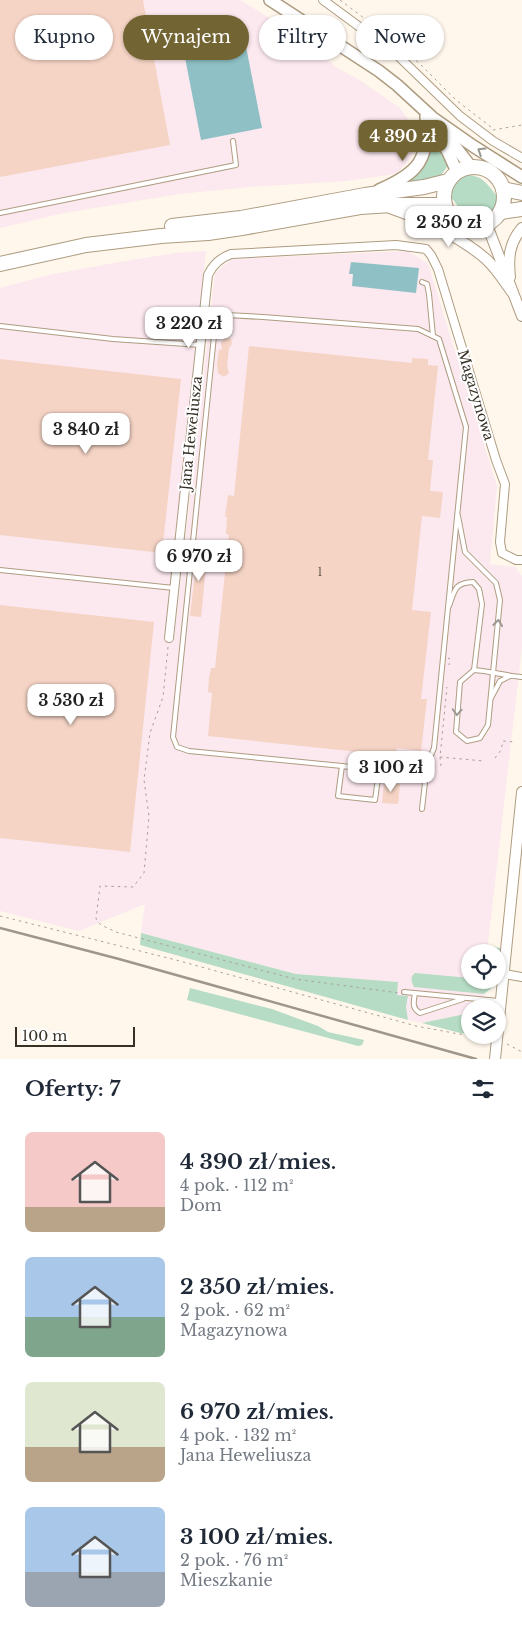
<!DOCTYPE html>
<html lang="pl">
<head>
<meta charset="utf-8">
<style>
  body { margin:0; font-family:"Libre Baskerville",serif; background:#f6f6f7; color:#1f2937; height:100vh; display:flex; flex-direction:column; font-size:19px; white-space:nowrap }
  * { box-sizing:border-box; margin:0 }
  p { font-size:16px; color:#747a83 }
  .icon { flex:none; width:28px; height:28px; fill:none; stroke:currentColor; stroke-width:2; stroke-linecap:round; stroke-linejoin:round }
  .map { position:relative; height:1059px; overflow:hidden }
  .sheet { display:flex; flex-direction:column; background:#fff; flex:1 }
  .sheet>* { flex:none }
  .hud { position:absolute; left:15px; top:15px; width:492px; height:45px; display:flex; gap:10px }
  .fabs { position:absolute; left:461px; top:944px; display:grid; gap:10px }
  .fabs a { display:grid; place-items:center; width:45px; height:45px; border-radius:50%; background:#fff; box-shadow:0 1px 4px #0004; font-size:25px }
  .scale { position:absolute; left:15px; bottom:12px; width:120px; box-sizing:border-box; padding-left:5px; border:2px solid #373025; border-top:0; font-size:14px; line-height:18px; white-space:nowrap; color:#373025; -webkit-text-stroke:4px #fff; paint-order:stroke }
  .price { position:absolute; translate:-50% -42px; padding:0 11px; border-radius:10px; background:#fff; color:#222; font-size:16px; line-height:32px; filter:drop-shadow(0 1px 2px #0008) }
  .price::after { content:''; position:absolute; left:50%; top:30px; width:15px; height:11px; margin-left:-8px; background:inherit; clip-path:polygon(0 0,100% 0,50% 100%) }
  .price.current { background:#736533; color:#fff }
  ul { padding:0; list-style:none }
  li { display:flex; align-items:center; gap:15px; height:125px; padding:0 25px }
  li span { display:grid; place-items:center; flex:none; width:140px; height:100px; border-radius:8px; color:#555 }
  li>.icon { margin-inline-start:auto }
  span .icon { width:60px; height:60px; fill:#fffc; stroke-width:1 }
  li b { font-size:21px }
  h2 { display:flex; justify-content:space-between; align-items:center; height:60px; padding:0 25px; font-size:21px }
  .pill { padding:0 18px; border-radius:22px; background:#fff; box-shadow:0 1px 4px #0004; font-size:18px; line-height:45px }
  .pill.current { background:#736533; color:#fff }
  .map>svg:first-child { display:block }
</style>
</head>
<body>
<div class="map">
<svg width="522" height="1059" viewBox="0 0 522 1059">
  <rect width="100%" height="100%" fill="#fff7ec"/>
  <g fill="#fce8ef">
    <path d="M 0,0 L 240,0 L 302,38 L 336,67 L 361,81 L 400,108 L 412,125 L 416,147 L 410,159 L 396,174 L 346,181 L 249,187 L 179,194 L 64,213 L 0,228 Z"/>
    <path d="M 206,251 L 165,638 L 174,638 L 215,273 L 232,259 L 408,251 L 428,264 L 497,486 L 490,564 L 515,567 L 522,576 L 522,647 L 487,952 L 470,952 L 470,980 L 485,980 L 484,1007 L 470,1008 L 470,1013 L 422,1023 L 408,1020 L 406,1007 L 408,997 L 397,995 L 398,982 L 296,974 L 141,933 L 145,904 L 79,931 L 0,911 L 0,288 L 49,275 L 119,262 L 176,253 Z"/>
  </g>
  <g fill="#b6dcc5">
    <path d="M 431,134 L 448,162 L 447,167 L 439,178 L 404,184 Z"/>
    <path d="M 468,175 C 484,176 488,186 498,197 C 498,212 481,224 466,215 C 460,211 456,202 450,197 C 452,185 457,179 468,175 Z"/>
    <path d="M 141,933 L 296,974 L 398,982 L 397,995 L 408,996 L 406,1007 L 408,1020 L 140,945 Z"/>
    <path d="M 481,946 L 501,948 L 498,980 L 495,985 L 484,994 L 414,987 C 411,981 410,977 415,973 L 470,978 L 470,980 L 498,980 L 498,952 L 480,952 Z"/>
    <path d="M 190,988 L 272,1009 L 318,1026 L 328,1032 L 364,1040 L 362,1045 L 358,1046 L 187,1000 Z"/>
    <path d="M 470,1013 L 470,1034 L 460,1033 L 422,1023 Z"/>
  </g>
  <g fill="#8fc0c5">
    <path d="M 242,26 L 262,128 L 201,140 L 181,37 Z"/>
    <path d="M 351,262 L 419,268 L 416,293 L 352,286 L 353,274 L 349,274 Z"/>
  </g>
  <g fill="#f5d4c5">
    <path d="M 0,0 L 143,0 L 170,145 L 0,177 Z"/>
    <path d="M 226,337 L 231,339 L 232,344 L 229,348 L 227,366 L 229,373 L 224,377 L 218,373 L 217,364 L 219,349 L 222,350 L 221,342 Z"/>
    <path d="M 249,346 L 412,363 L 412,358 L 428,359 L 428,365 L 438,366 L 428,460 L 433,460 L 430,491 L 443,492 L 440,518 L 422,516 L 412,610 L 431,612 L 421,699 L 427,699 L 421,751 L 397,748 L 396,756 L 208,736 L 212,693 L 208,692 L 209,678 L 211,668 L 215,668 L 229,535 L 226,534 L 227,517 L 225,517 L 228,495 L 234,496 Z"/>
    <path d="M 0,359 L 181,379 L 162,553 L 0,535 Z"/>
    <path d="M 198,546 L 208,547 L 201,617 L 190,616 Z"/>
    <path d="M 0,605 L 154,622 L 130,852 L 0,838 Z"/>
    <path d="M 384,782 L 400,784 L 398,804 L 382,803 Z"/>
  </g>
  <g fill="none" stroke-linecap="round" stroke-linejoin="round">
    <g stroke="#ae9c81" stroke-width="6">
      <g id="service">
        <path d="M 0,213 L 236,165 L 233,141"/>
        <path d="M 422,282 L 427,284 L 429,294 L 433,336"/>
        <path d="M 0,326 L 113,339 L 201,345"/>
        <path d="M 0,570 L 174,588"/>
        <path d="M 449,606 C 455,590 454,583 473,582 L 479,589 L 482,604 L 474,670 L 460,682 L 456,732 L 467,741 L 480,738 L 488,725 L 500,600 L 496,583 L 465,552 L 458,516"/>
        <path d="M 474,670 C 490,671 506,676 522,677"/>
        <path d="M 491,698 L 500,681 L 510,676"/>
        <path d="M 342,766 L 338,796 L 375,800 L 379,771"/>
        <path d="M 422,809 L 427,765 L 434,748 L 466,427 L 439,339 L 418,329 L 263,317 L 226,315 L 216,326 L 214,336 L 173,737 L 177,747 L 189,751 L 342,766 L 400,774 L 416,774 L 427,765"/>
        <path d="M 404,992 L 499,1001"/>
        <path d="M 415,993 C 414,1001 411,1008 420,1013 L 463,999"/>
      </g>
    </g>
    <g stroke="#ae9c81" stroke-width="10">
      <g id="minor">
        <path d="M 323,0 L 395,53 L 460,116 L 493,141 L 522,158"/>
        <path d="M 169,638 L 208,275 C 213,264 220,258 231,254 L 396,245 L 426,249 L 431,255 L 438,269 L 496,460 L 505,484 L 500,542 L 502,553 L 516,560 L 522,560"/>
        <path d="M 504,974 L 522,977"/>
      </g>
    </g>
    <g stroke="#ae9c81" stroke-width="12">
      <g id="tertiary">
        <path d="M 390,208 C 424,220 458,235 486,259 C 496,268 504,281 512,292"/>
        <path d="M 487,225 L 522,316"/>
        <path d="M 510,277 C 508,258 509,243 522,228"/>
        <path d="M 495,1059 L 522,792"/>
      </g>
    </g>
    <g stroke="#ae9c81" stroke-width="14">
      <g id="secondary">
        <path d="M 270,0 L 379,71 L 397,85 L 433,118 L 473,146 L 522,177"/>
        <path d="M 427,117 L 448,152 L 457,172"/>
        <path d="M 443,131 L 471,167"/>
        <path d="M 379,190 C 419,173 429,160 426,116"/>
      </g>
    </g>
    <g stroke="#ae9c81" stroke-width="16">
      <g id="trunk">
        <circle cx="474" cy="197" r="30"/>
        <path d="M 503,189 L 522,193"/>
        <path d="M 501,212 L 522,209"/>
        <path d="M 172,226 L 241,218 L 365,195 L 424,187 L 448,181"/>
        <path d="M 0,264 L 86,245 L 161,236 L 208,233 L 242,228 L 360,207 L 392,205 L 442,205 L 445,207"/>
      </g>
    </g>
    <g stroke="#a9a196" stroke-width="1" stroke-dasharray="2.5 4" stroke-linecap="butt">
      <path d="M 340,0 L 393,40 L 421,65 L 456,100 L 491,127 L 493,130"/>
      <path d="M 493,130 L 522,125"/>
      <path d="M 168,647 L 163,697 L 150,733 L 144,780 L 149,816 L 144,873 L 133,887 L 100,886 L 96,919 L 101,925 L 116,932 L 295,979 L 399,993"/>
      <path d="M 448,658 L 450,659 L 449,665"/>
      <path d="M 440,757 L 484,761"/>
      <path d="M 495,758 L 501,750 L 503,741 L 516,742"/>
      <path d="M 441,766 L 440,757 L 447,687"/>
      <path d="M 0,916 L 176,960 L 416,1026 L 459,1034 L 470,1035"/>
      <path d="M 475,1035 L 487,1036"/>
      <path d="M 507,1044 L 522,1052"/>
    </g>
    <use href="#service" stroke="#fff" stroke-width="4"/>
    <use href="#minor" stroke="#fff" stroke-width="8"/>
    <use href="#tertiary" stroke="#fff" stroke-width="10"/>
    <use href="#secondary" stroke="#fff" stroke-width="11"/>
    <use href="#trunk" stroke="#fff" stroke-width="14"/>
    <path stroke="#9e968b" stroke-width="2.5" d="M 0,928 L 119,959 L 476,1059"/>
  </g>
  <defs><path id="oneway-chevron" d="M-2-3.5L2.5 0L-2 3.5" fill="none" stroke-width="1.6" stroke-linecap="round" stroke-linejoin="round" transform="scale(1.25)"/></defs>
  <g stroke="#9b9892">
    <use href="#oneway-chevron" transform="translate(481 151) rotate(-148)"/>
    <use href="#oneway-chevron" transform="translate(498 623) rotate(-84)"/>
    <use href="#oneway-chevron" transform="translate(457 712) rotate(94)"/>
  </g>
  <g text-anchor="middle" stroke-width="4" stroke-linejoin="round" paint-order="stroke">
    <g font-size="11" fill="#66594d">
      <text x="320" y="576">1</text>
    </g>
    <g font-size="14" fill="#373025" stroke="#fff">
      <text transform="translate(476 395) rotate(73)" y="5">Magazynowa</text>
      <text transform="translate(191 433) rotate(-84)" y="5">Jana Heweliusza</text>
    </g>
  </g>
</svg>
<div class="fabs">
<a><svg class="icon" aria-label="locate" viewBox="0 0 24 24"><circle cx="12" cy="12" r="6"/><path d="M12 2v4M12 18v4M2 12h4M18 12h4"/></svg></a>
<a><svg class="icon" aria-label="layers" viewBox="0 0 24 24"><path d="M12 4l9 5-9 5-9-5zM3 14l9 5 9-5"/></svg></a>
</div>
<div class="scale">100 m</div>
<b class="price current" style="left:403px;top:162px">4 390 zł</b>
<b class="price" style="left:449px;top:248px">2 350 zł</b>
<b class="price" style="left:189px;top:349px">3 220 zł</b>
<b class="price" style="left:86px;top:455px">3 840 zł</b>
<b class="price" style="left:199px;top:582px">6 970 zł</b>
<b class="price" style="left:71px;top:726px">3 530 zł</b>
<b class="price" style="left:391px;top:793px">3 100 zł</b>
<div class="hud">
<a class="pill">Kupno</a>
<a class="pill current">Wynajem</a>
<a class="pill">Filtry</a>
<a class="pill">Nowe</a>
</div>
</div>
<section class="sheet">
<h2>Oferty: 7<svg class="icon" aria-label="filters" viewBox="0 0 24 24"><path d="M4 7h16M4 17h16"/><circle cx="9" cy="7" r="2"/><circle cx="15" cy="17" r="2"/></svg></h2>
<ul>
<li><span style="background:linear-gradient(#f6c9c9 75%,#b9a48a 0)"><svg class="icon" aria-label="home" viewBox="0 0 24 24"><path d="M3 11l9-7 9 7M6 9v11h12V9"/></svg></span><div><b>4 390 zł/mies.</b><p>4 pok. · 112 m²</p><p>Dom</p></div></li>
<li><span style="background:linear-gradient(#a9c7e8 60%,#7fa58c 0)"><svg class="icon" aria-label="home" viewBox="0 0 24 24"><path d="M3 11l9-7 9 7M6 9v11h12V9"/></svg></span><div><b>2 350 zł/mies.</b><p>2 pok. · 62 m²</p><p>Magazynowa</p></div></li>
<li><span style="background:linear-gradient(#dfe7d0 65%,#b9a48a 0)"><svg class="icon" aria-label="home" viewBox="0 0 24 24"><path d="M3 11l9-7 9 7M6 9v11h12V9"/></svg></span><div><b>6 970 zł/mies.</b><p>4 pok. · 132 m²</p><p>Jana Heweliusza</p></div></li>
<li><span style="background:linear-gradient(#a9c7e8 65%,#9aa5b1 0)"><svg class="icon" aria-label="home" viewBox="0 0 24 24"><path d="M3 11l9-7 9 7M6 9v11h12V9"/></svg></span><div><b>3 100 zł/mies.</b><p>2 pok. · 76 m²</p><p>Mieszkanie</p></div></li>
</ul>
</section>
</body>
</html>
